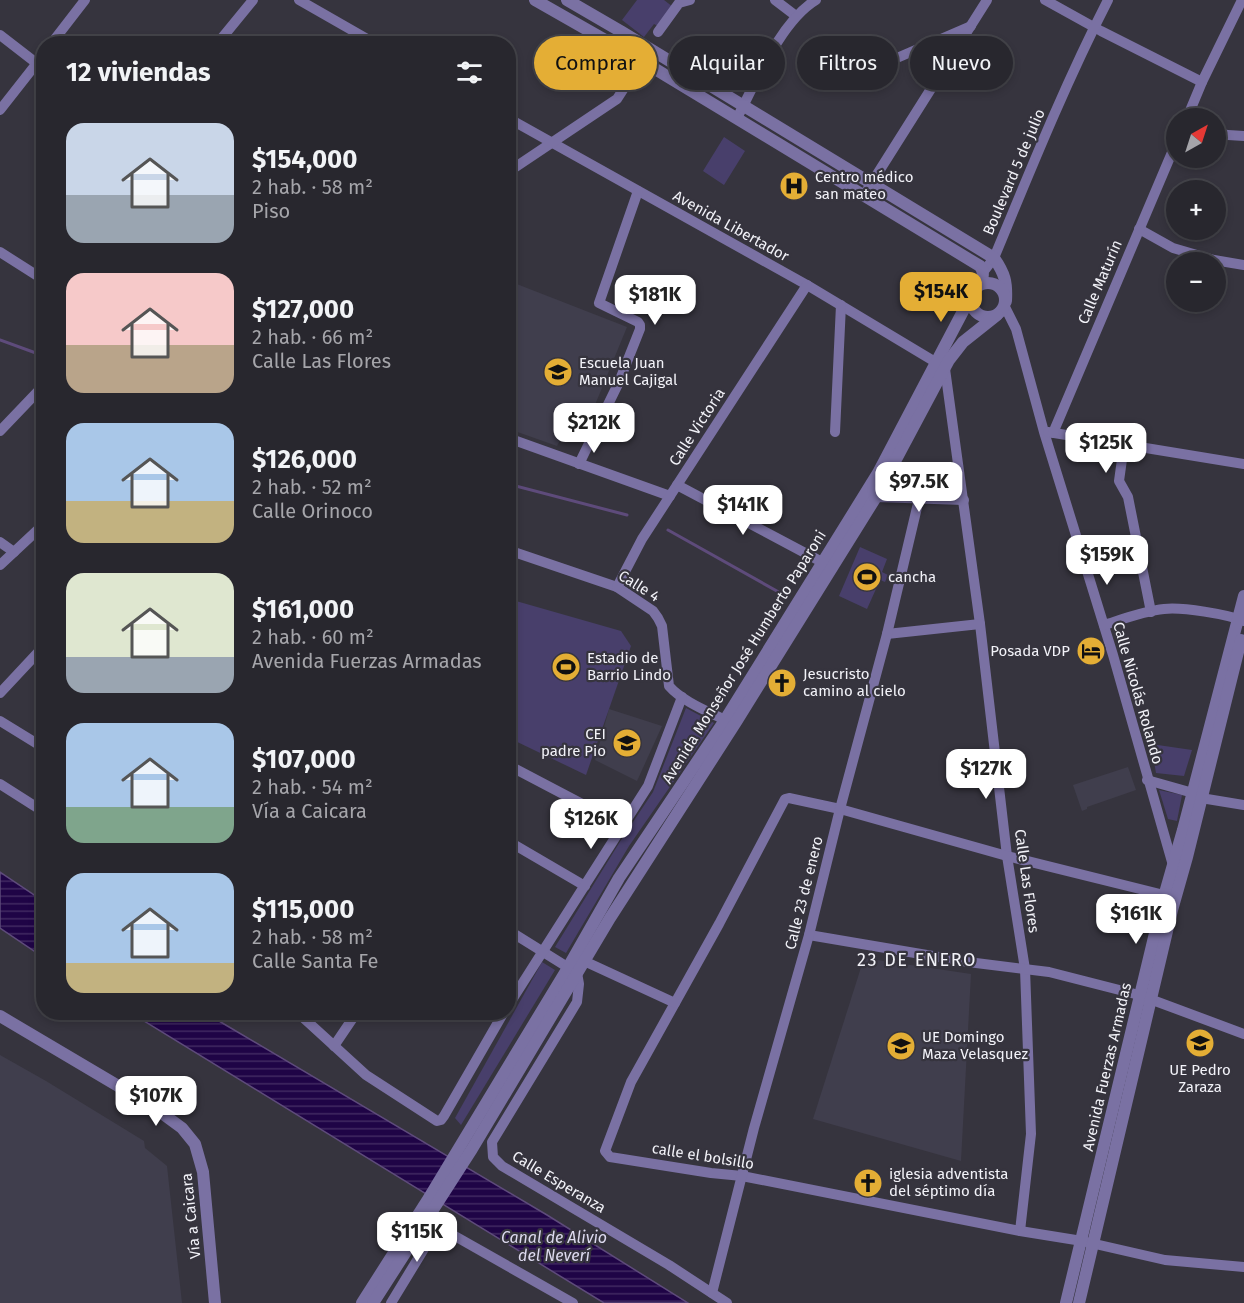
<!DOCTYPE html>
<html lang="es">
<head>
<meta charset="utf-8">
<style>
  body { margin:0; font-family:"Fira Sans",sans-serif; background:#34333a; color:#f1f3f6; height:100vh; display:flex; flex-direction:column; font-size:22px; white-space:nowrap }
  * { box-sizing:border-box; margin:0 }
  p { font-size:20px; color:#a5a5aa }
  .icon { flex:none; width:33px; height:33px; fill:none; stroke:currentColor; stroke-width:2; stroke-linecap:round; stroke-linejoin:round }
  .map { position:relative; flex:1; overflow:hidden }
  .drawer { position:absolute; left:36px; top:36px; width:480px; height:984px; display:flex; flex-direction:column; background:#28272e; border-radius:24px; box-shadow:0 3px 9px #0003,0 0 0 2px #44444a }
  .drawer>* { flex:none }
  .guide { position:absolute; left:534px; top:36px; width:570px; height:54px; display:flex; gap:12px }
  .needle { width:39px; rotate:39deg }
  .tools { position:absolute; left:1166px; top:108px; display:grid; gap:12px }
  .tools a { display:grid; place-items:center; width:60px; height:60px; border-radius:50%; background:#28272e; box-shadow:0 3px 9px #0003,0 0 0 2px #44444a; font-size:30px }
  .price { position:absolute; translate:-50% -51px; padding:0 14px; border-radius:12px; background:#fff; color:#222; font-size:20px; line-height:39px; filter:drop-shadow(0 2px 3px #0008) }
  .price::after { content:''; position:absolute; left:50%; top:36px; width:18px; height:14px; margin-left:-9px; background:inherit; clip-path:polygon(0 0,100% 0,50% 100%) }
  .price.active { background:#e4ae35; color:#111 }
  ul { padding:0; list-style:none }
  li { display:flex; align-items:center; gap:18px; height:150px; padding:0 30px }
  li span { display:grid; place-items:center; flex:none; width:168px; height:120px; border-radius:18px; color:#555 }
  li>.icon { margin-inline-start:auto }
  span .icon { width:72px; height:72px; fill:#fffc; stroke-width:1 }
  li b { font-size:26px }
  h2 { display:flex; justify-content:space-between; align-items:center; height:72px; padding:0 30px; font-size:26px }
  .tag { padding:0 21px; border-radius:27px; background:#28272e; box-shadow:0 3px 9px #0003,0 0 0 2px #44444a; font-size:21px; line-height:54px }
  .tag.active { background:#e4ae35; color:#111 }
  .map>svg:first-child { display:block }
</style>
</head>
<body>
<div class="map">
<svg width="1244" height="1303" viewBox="0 0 1244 1303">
  <defs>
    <pattern id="water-rules" width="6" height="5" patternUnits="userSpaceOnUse" patternTransform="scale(1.5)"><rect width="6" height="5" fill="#1f0446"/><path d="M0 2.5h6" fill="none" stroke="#402961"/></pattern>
  </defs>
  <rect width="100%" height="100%" fill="#36343e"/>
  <g fill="#403e4d">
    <path d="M 509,281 L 627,327 L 590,417 L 567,427 L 557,446 L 509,429 Z"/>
    <path d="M 609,709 L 662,726 L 637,781 L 595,760 Z"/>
    <path d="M 1128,767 L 1136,790 L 1087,807 L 1087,809 L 1082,811 L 1073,785 Z"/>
    <path d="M 864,958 L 971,974 L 961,1161 L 813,1119 Z"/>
    <path d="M 0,1055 L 46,1081 L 144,1141 L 145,1148 L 167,1166 L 182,1303 L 0,1303 Z"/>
  </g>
  <g fill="#483f6b">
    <path d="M 637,0 L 664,0 L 673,7 L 658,26 L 654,24 L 644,37 L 622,20 Z"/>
    <path d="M 724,137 L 745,151 L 724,185 L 703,171 Z"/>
    <path d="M 860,547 L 887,559 L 882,572 L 888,575 L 885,582 L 880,580 L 867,609 L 839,596 Z"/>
    <path d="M 509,599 L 621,631 L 631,646 L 586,775 L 509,738 Z"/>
    <path d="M 686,708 L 714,723 L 629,846 L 566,953 L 555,947 L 621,840 L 653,792 Z"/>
    <path d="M 1151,744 L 1192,750 L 1184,776 L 1156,773 Z"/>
    <path d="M 1159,790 L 1182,795 L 1177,821 L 1168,819 Z"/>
    <path d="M 542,962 L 555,970 L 461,1125 L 455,1118 Z"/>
  </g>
  <g fill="url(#water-rules)" stroke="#5e4b7b" stroke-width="1.5">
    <path d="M 0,872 L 43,901 L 43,957 L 0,928 Z"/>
    <path d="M 131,1013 L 206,1013 L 224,1024 L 547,1215 L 688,1303 L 604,1303 Z"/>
  </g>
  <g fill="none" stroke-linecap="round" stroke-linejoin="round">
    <g stroke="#5e4b7b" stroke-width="3">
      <path d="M 0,340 L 44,356"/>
      <path d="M 508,484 L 627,515"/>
      <path d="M 668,530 L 784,595"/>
    </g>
    <g stroke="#7a71a3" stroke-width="10">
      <path d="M 299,0 L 376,44"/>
      <path d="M 775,0 L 796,16"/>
      <path d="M 1045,0 L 1101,31 L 1202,82"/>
      <path d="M 658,32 L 679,3 L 690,0"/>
      <path d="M 0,35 L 44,69"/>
      <path d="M 51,44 L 85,0"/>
      <path d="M 217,44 L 253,0"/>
      <path d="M 863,47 L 883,64 L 971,26"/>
      <path d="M 0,110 L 44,54"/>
      <path d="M 508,118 L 807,285 L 937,363 L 945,369 L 980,624 L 1007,856 L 1025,969 L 1031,1134 L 1020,1231"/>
      <path d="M 737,118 C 756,82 781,21 816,0"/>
      <path d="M 1187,118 L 1202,82 L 1242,0"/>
      <path d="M 1215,132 L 1228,135 L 1244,136"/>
      <path d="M 508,172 L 617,99 L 646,54"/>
      <path d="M 864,195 L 987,0"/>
      <path d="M 1139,229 L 1173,248 L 1214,260 L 1244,265"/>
      <path d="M 0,252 L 44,280"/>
      <path d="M 984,271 L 994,258 C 1030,171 1065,84 1108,0"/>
      <path d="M 1005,307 L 1016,329 L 1044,432 L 1113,655 L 1174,869"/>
      <path d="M 0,431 L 44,385"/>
      <path d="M 835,432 L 841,305"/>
      <path d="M 1048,432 L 1244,464"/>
      <path d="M 1053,433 L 1176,143"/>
      <path d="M 508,438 L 670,496"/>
      <path d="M 1124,445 L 1119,481 L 1128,497 L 1151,612"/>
      <path d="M 579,464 L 619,382 L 640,329 L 640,325 L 638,322 L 599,303 L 638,191"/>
      <path d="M 677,485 L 822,562"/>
      <path d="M 876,497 L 964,500"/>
      <path d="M 0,542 L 14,552"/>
      <path d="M 508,550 L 617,587 L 653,611 L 658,618 L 662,626 L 669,686 C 682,701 707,711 725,720"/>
      <path d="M 0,565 L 44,524"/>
      <path d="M 617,587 L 642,539 L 807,285"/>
      <path d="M 1104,625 C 1123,619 1144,611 1164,609 C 1183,607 1226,614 1244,621"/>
      <path d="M 887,634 L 980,624"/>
      <path d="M 0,693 L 44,646"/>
      <path d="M 0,721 L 44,748"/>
      <path d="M 508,765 L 624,826"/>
      <path d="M 1147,780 L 1193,793 L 1201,798 L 1244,805"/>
      <path d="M 0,784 L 44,812"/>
      <path d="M 508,841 L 585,886"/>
      <path d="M 1173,898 L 1164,895 L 1007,856 L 840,809 L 789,798 L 785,799 L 719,924 L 631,1082 L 605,1151 L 610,1157 L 711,1173 L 742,1176 L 1020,1231 L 1082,1241 L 1165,1260 L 1244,1267"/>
      <path d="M 508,930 L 577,973 L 579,984 L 577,1002 L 492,1142 L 493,1157 L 502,1166 L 669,1265 L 727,1303"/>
      <path d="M 809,935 L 968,962 L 1049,972 L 1139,995 L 1244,1034"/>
      <path d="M 584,961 L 675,1003"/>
      <path d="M 508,1006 L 648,786 L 682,697"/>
      <path d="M 297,1012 L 366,1075 L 437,1121 L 441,1120 L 444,1116 L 504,1012"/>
      <path d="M 334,1046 L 357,1012"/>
      <path d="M 712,1293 L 754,1128 L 809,935 L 840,809 L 887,634 L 919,499"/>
      <path d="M 391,1303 L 433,1234 L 438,1230 L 446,1231 L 573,1303"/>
    </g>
    <g stroke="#7a71a3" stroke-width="12">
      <path d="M 535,0 L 642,61 L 980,266 C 987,277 980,281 973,291"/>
      <path d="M 567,0 L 622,32 L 994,258 C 1005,274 1007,282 1006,301"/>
      <circle cx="988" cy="300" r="17"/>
      <path d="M 0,1016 L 152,1106 L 182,1128 L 195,1144 L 203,1172 L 215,1303"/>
      <path d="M 362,1303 L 427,1201 L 566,971 L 619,878 L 725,720 L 878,473 L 971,296"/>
      <path d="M 373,1303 L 472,1149 L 610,918 L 736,722 L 876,497 L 949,360 L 963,342 L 997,315"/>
      <path d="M 1066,1303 L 1163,900 L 1183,830 L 1244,596"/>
      <path d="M 1079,1303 L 1172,910 L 1187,857 L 1241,640"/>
    </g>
  </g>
  <defs>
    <g id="hospital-disc" transform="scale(1.5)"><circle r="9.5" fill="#e4ae35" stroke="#36343e"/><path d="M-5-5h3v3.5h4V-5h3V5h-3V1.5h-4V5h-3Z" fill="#111"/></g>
    <g id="school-disc" transform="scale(1.5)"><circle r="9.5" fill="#e4ae35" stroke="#36343e"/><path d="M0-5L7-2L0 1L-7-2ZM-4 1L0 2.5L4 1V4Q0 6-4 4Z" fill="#111"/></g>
    <g id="stadium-disc" transform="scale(1.5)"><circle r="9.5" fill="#e4ae35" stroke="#36343e"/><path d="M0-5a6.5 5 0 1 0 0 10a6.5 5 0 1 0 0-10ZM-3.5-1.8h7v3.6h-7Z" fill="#111"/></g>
    <g id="hotel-disc" transform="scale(1.5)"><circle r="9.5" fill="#e4ae35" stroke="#36343e"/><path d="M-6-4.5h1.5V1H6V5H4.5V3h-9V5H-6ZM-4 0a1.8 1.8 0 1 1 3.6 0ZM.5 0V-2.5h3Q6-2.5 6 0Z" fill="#111"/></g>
    <g id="church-disc" transform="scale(1.5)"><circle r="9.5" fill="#e4ae35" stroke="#36343e"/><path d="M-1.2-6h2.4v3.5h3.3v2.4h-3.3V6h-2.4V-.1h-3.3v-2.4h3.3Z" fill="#111"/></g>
  </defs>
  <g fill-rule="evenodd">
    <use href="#hospital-disc" x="794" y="186"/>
    <use href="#school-disc" x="558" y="372"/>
    <use href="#stadium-disc" x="867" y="577"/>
    <use href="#hotel-disc" x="1091" y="651"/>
    <use href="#stadium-disc" x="566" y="667"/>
    <use href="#church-disc" x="782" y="683"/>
    <use href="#school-disc" x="627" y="743"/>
    <use href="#school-disc" x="1200" y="1043"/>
    <use href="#school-disc" x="901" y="1046"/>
    <use href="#church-disc" x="868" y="1183"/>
  </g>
  <g text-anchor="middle" stroke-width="4.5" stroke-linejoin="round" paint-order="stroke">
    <g font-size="15" fill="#f2f2f8" stroke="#36343e">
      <text transform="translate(1014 172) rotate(-67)" y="5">Boulevard 5 de julio</text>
      <text transform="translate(731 226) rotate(29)" y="5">Avenida Libertador</text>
      <text transform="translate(1100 282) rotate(-67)" y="5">Calle Maturín</text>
      <text transform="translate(697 427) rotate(-57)" y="5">Calle Victoria</text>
      <text transform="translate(639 586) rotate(32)" y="5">Calle 4</text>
      <text transform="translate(744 657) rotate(-58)" y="5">Avenida Monseñor José Humberto Paparoni</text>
      <text transform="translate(1138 693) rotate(74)" y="5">Calle Nicolás Rolando</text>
      <text transform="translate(1027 881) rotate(82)" y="5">Calle Las Flores</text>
      <text transform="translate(804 893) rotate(-76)" y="5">Calle 23 de enero</text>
      <text transform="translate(1107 1067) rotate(-77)" y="5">Avenida Fuerzas Armadas</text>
      <text transform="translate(703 1156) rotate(9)" y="5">calle el bolsillo</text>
      <text transform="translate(559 1182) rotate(31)" y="5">Calle Esperanza</text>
      <text transform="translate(191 1216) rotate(-96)" y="5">Vía a Caicara</text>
    </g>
    <g font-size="15" fill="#f2f2f8" stroke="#36343e" text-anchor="start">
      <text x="815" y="182">Centro médico<tspan x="815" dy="17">san mateo</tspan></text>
      <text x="579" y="368">Escuela Juan<tspan x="579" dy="17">Manuel Cajigal</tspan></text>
      <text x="888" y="582">cancha</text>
      <text x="1070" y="656" text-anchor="end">Posada VDP</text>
      <text x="587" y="663">Estadio de<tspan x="587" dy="17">Barrio Lindo</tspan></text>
      <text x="803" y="679">Jesucristo<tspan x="803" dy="17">camino al cielo</tspan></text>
      <text x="606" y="739" text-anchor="end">CEI<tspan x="606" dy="17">padre Pio</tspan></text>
      <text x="922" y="1042">UE Domingo<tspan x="922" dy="17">Maza Velasquez</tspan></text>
      <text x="1200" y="1075" text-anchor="middle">UE Pedro<tspan x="1200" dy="17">Zaraza</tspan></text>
      <text x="889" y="1179">iglesia adventista<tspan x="889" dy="17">del séptimo día</tspan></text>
    </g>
    <g font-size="16" font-style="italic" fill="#dddaef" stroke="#36343e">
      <text x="554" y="1243">Canal de Alivio<tspan x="554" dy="18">del Neverí</tspan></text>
    </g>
    <g font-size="18" letter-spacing="1.5" fill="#f2f2f8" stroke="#36343e">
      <text x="917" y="966">23 DE ENERO</text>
    </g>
  </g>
</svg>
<div class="tools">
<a><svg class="needle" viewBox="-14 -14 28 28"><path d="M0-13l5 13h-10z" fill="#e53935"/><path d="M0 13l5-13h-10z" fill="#a5a5aa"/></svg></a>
<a>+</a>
<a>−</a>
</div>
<b class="price active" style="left:941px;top:323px">$154K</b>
<b class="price" style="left:655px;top:326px">$181K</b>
<b class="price" style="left:594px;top:454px">$212K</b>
<b class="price" style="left:1106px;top:474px">$125K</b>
<b class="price" style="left:919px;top:513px">$97.5K</b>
<b class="price" style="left:743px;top:536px">$141K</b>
<b class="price" style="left:1107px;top:586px">$159K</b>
<b class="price" style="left:986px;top:800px">$127K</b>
<b class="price" style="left:591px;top:850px">$126K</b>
<b class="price" style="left:1136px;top:945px">$161K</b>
<b class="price" style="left:156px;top:1127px">$107K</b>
<b class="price" style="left:417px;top:1263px">$115K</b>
<div class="guide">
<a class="tag active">Comprar</a>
<a class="tag">Alquilar</a>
<a class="tag">Filtros</a>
<a class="tag">Nuevo</a>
</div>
<section class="drawer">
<h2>12 viviendas<svg class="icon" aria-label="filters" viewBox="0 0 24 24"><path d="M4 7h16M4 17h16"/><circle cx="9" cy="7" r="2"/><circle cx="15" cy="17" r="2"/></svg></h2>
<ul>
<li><span style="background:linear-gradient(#c9d6e8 60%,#9aa5b1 0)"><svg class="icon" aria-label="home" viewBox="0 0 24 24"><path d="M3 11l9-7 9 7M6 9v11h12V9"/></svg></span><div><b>$154,000</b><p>2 hab. · 58 m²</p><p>Piso</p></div></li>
<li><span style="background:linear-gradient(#f6c9c9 60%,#b9a48a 0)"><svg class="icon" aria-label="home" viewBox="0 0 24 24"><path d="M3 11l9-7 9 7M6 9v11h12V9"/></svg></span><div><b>$127,000</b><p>2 hab. · 66 m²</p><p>Calle Las Flores</p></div></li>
<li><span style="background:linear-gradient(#a9c7e8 65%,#c2b280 0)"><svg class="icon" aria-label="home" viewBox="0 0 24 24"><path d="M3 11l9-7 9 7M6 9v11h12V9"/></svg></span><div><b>$126,000</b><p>2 hab. · 52 m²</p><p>Calle Orinoco</p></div></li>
<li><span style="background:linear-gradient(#dfe7d0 70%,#9aa5b1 0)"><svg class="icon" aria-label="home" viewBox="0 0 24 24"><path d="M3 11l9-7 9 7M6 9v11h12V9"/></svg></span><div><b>$161,000</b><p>2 hab. · 60 m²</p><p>Avenida Fuerzas Armadas</p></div></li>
<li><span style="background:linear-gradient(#a9c7e8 70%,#7fa58c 0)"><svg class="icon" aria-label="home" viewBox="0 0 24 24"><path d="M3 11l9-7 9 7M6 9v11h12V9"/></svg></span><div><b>$107,000</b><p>2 hab. · 54 m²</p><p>Vía a Caicara</p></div></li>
<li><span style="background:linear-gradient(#a9c7e8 75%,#c2b280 0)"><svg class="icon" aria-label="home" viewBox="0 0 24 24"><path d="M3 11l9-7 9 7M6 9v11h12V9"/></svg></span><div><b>$115,000</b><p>2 hab. · 58 m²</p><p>Calle Santa Fe</p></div></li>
</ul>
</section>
</div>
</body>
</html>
